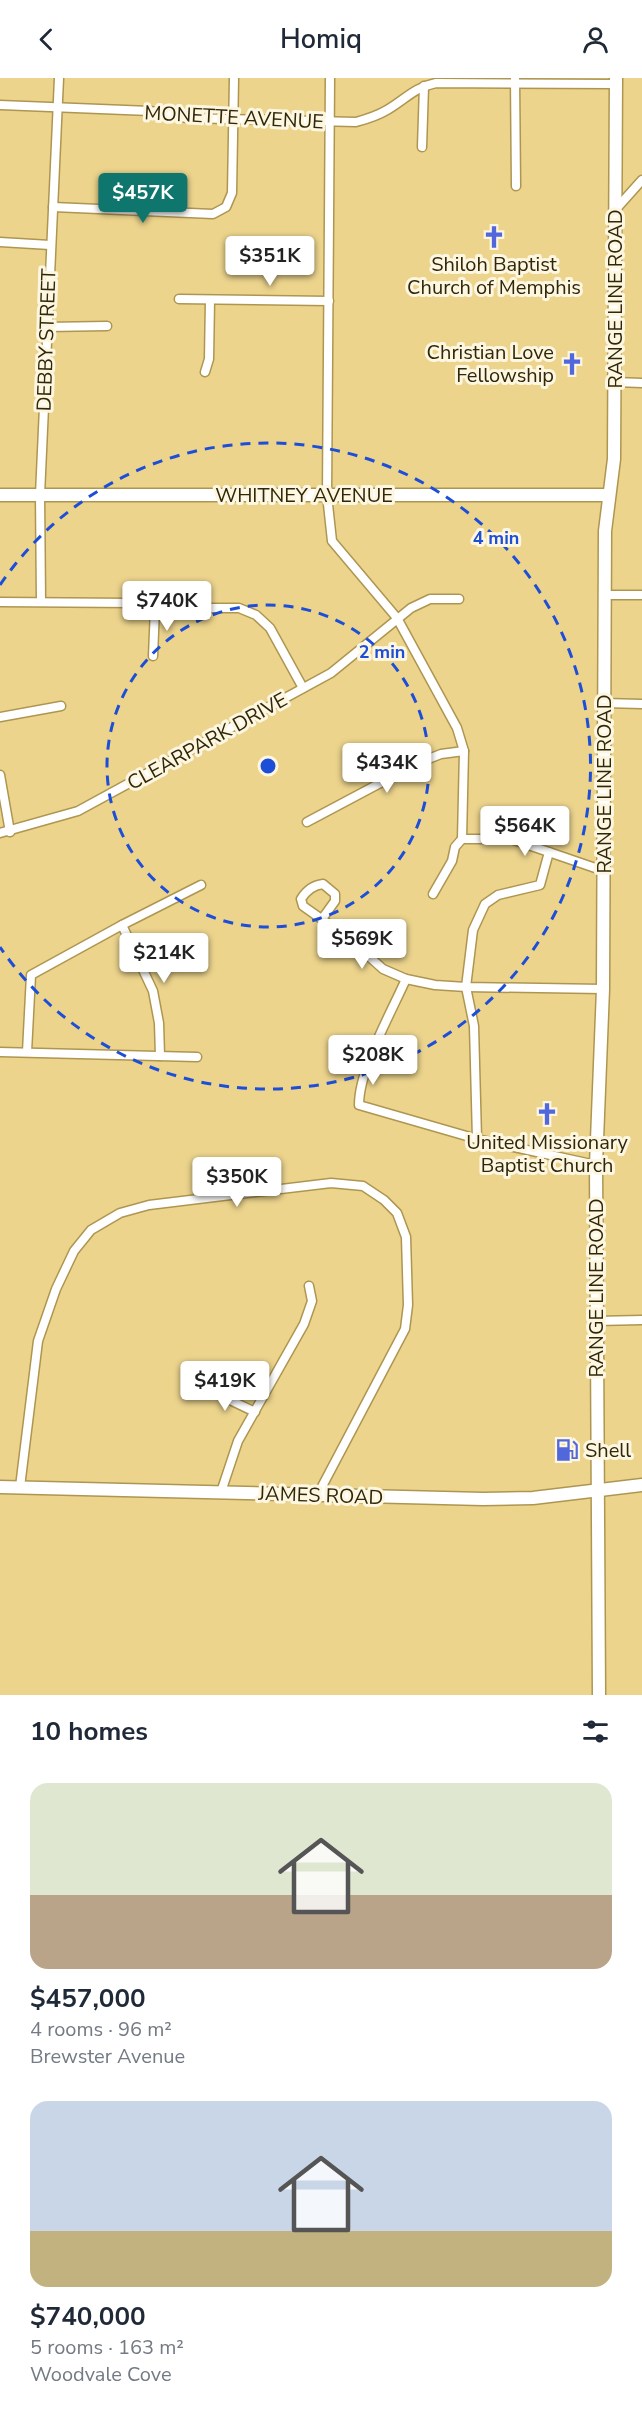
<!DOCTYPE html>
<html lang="en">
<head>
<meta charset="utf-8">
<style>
  body { margin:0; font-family:"Nunito Sans",sans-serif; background:#f6f6f7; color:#1f2937; height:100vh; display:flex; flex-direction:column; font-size:22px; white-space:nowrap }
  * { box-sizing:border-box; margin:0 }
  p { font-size:20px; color:#747a83 }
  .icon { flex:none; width:33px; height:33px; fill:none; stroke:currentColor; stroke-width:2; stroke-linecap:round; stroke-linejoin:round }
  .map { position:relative; height:1617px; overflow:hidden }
  .details { display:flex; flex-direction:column; background:#fff; flex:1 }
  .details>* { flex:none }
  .price { position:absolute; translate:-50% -51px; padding:0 14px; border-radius:6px; background:#fff; color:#222; font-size:20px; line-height:39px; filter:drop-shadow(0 2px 3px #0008) }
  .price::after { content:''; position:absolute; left:50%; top:36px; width:18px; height:14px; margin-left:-9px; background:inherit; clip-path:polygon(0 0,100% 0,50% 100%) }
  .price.active { background:#0f766e; color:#fff }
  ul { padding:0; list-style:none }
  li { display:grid; align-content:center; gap:12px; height:318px; padding:0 30px }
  li span { display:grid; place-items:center; height:186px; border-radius:18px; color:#555 }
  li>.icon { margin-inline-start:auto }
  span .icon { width:108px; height:108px; fill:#fffc; stroke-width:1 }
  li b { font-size:26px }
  h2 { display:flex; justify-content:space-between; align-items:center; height:72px; padding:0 30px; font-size:26px }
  header { display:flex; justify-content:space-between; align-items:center; height:78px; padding:0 30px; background:#fff; font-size:27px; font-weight:600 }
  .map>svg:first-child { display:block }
</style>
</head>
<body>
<header><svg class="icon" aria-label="back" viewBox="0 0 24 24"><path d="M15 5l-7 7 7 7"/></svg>Homiq<svg class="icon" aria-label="person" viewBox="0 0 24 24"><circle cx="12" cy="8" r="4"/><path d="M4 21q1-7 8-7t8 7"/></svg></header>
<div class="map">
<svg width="642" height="1617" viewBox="0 0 642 1617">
  <rect width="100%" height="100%" fill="#ecd48d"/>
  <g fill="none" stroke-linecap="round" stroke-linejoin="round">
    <g stroke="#ae9651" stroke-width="11">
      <g id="street">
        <path d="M 330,0 L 327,417 L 332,463 L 397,540 L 457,650 L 464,673 L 462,761"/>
        <path d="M 515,0 L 516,108"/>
        <path d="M 0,27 L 150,33 L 187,40 L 356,44 C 367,41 377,38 387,32 C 406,21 413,10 436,5 L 616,6"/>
        <path d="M 422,69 L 424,8"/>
        <path d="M 53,129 L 213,136 L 226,129 L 232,115 L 234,0"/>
        <path d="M 616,131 L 642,102"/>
        <path d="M 0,164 L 50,167"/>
        <path d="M 179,221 L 329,223"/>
        <path d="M 47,249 L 107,248"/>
        <path d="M 205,294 L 209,281 L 210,222"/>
        <path d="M 615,304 L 642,305"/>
        <path d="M 604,517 L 642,517"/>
        <path d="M 41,523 L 40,417 L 59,0"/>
        <path d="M 0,524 L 134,525 L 155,530 L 239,530 L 256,537 L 270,550 L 303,610"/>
        <path d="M 153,578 L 155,530"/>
        <path d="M 604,625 L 642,626"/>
        <path d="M 0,639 L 61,628"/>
        <path d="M 0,697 L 10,754"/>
        <path d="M 307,744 L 418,685 L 441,676 L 464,673"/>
        <path d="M 0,755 L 78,733 L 331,595 L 411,530 L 430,521 L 459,521"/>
        <path d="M 462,761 L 511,761 L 604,793"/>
        <path d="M 433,816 L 452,783 L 455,769 L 462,761"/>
        <path d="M 322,841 L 335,823 L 335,816 L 323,806 C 314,807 306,813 301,821 L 303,828 L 347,859 L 383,891 L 406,901 L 435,907 L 466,909 L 603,911"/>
        <path d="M 122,847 L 153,913 L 159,945 L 160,978"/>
        <path d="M 406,901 C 391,935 359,991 359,1027 L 477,1061 L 596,1087"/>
        <path d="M 0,974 L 197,979"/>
        <path d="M 27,974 L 31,897 L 122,847 L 201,807"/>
        <path d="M 477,1061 L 474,948 L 466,909 L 473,852 L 485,826 L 498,817 L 540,807 L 549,774"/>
        <path d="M 596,1243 L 642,1242"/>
        <path d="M 207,1311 L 255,1334"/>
        <path d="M 20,1409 L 38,1263 L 56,1211 L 74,1173 L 91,1152 L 120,1135 L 149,1127 L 331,1105 L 363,1108 L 384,1122 L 397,1135 L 406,1159 L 408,1227 L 405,1251 L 317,1418"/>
        <path d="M 221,1414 L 238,1363 L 304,1246 L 312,1223 L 309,1208"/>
      </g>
    </g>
    <g stroke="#ae9651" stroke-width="15">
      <g id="secondary">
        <path d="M 0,417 L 608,417"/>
        <path d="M 0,1409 L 483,1421 L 533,1420 L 642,1407"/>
        <path d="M 599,1617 L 596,1087 L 603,911 L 605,453 L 614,381 L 616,0"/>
      </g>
    </g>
    <use href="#street" stroke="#fff" stroke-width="8"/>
    <use href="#secondary" stroke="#fff" stroke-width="12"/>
  </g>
  <g fill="none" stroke="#1d4ed8" stroke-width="3" stroke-dasharray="10 8">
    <circle cx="268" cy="688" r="161"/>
    <path d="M0 507A323 323 0 1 1 0 869"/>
  </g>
  <defs>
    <g id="church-bare" transform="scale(1.8)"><path d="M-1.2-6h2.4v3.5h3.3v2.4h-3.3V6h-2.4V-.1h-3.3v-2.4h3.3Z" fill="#5168dd" stroke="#fdf6e1" stroke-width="2.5" paint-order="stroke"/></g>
    <g id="fuel-bare" transform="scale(1.8)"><path d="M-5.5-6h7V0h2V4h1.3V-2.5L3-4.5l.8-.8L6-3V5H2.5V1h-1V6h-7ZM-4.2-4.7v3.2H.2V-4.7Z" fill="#5168dd" stroke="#fdf6e1" stroke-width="2.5" paint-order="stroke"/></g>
  </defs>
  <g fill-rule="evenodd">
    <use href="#church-bare" x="494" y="159"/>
    <use href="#church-bare" x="572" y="286"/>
    <use href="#church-bare" x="547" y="1036"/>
    <use href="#fuel-bare" x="567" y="1372"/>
  </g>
  <g text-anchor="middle" stroke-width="6" stroke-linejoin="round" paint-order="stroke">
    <g font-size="20" fill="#302608" stroke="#fdf6e1">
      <text transform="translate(234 39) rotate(3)" y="7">MONETTE AVENUE</text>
      <text transform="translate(615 221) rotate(-90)" y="7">RANGE LINE ROAD</text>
      <text transform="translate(46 262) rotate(-88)" y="7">DEBBY STREET</text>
      <text x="304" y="424">WHITNEY AVENUE</text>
      <text transform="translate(207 663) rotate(-29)" y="7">CLEARPARK DRIVE</text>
      <text transform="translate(604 706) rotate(-90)" y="7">RANGE LINE ROAD</text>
      <text transform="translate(596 1210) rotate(-90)" y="7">RANGE LINE ROAD</text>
      <text transform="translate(321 1417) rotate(2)" y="7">JAMES ROAD</text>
    </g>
    <g font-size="20" fill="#302608" stroke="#fdf6e1">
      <text x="494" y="193">Shiloh Baptist<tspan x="494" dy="23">Church of Memphis</tspan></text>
      <text x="554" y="281" text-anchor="end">Christian Love<tspan x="554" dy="23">Fellowship</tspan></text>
      <text x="547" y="1071">United Missionary<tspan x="547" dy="23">Baptist Church</tspan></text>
      <text x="585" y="1379" text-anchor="start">Shell</text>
    </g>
  </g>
  <circle cx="268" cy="688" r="9" fill="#1d4ed8" stroke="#fdf6e1" stroke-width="3"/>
  <g font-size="18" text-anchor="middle" font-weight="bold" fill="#1d4ed8" stroke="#fdf6e1" stroke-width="6" stroke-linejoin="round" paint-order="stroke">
    <text x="496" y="466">4 min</text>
    <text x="382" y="580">2 min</text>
  </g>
</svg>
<b class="price active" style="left:143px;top:146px">$457K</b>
<b class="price" style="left:270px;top:209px">$351K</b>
<b class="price" style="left:167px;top:554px">$740K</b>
<b class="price" style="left:387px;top:716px">$434K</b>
<b class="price" style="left:525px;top:779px">$564K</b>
<b class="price" style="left:362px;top:892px">$569K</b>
<b class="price" style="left:164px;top:906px">$214K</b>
<b class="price" style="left:373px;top:1008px">$208K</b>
<b class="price" style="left:237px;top:1130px">$350K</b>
<b class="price" style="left:225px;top:1334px">$419K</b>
</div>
<section class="details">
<h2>10 homes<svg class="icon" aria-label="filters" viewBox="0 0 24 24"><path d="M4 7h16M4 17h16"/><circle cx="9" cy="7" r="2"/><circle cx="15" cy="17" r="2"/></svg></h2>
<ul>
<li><span style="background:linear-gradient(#dfe7d0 60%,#b9a48a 0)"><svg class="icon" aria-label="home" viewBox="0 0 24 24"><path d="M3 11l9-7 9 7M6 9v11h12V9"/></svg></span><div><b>$457,000</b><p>4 rooms · 96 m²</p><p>Brewster Avenue</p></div></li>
<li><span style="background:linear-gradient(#c9d6e8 70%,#c2b280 0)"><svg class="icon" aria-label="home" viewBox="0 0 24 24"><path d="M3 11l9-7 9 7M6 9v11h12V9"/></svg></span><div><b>$740,000</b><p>5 rooms · 163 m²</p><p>Woodvale Cove</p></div></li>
</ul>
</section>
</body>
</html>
